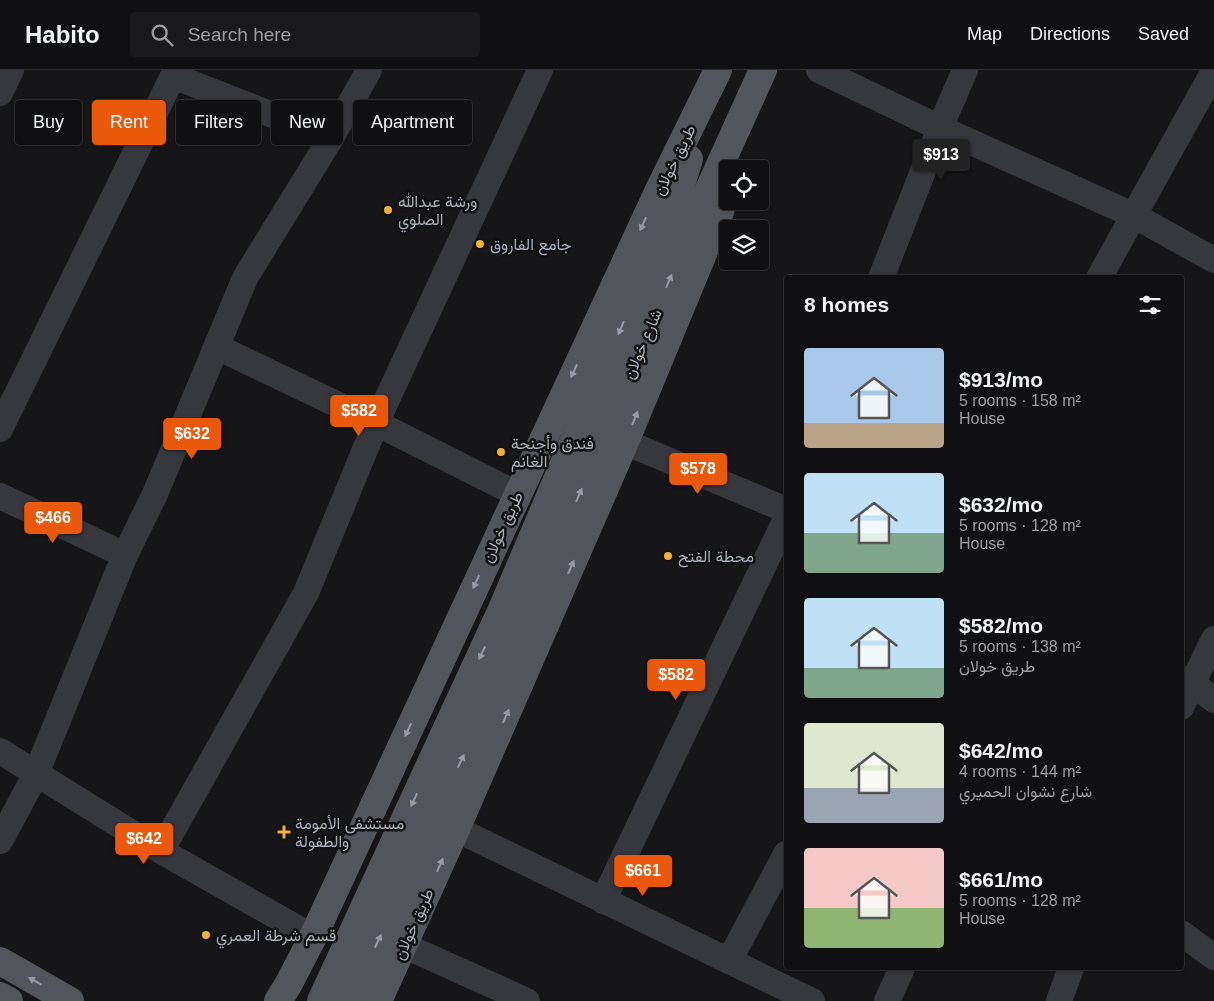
<!DOCTYPE html>
<html lang="en">
<head>
<meta charset="utf-8">
<style>
  body { margin:0; font-family:Helvetica,Vazirmatn,sans-serif; background:#19191b; color:#f1f3f6; height:100vh; display:flex; flex-direction:column; font-size:19px; white-space:nowrap }
  * { box-sizing:border-box; margin:0 }
  p { font-size:16px; color:#9c9d9f }
  .icon { flex:none; width:28px; height:28px; fill:none; stroke:currentColor; stroke-width:2; stroke-linecap:round; stroke-linejoin:round }
  .map { position:relative; flex:1; overflow:hidden }
  .side { position:absolute; left:784px; top:205px; width:400px; height:695px; display:flex; flex-direction:column; background:#101012; border-radius:5px; box-shadow:0 1px 4px #0004,0 0 0 1px #303032 }
  .side>* { flex:none }
  .guide { position:absolute; left:15px; top:30px; width:475px; height:45px; display:flex; gap:10px }
  .controls { position:absolute; left:719px; top:90px; display:grid; gap:10px }
  .controls a { display:grid; place-items:center; width:50px; height:50px; border-radius:5px; background:#101012; box-shadow:0 1px 4px #0004,0 0 0 1px #303032; font-size:25px }
  .price { position:absolute; translate:-50% -42px; padding:0 11px; border-radius:5px; background:#ea580c; color:#fff; font-size:16px; line-height:32px; filter:drop-shadow(0 1px 2px #0008) }
  .price::after { content:''; position:absolute; left:50%; top:30px; width:15px; height:11px; margin-left:-8px; background:inherit; clip-path:polygon(0 0,100% 0,50% 100%) }
  .price.selected { background:#222; color:#fff }
  ul { padding:0; list-style:none }
  li { display:flex; align-items:center; gap:15px; height:125px; padding:0 20px }
  li span { display:grid; place-items:center; flex:none; width:140px; height:100px; border-radius:5px; color:#555 }
  li>.icon { margin-inline-start:auto }
  span .icon { width:60px; height:60px; fill:#fffc; stroke-width:1 }
  li b { font-size:21px }
  h2 { display:flex; justify-content:space-between; align-items:center; height:60px; padding:0 20px; font-size:21px }
  .tag { padding:0 18px; border-radius:5px; background:#101012; box-shadow:0 1px 4px #0004,0 0 0 1px #303032; font-size:18px; line-height:45px }
  .tag.selected { background:#ea580c; color:#fff }
  header { display:flex; align-items:center; gap:30px; box-sizing:border-box; height:70px; padding:0 25px; background:#101012; border-bottom:1px solid #303032 }
  header strong { font-size:24px }
  nav { display:flex; gap:28px; margin-inline-start:auto; font-size:18px }
  .search { width:350px; height:45px; background:#19191b; display:flex; align-items:center; gap:12px; box-sizing:border-box; padding:0 18px; border-radius:5px; color:#9c9d9f; font-size:19px }
  .map>svg:first-child { display:block }
</style>
</head>
<body>
<header>
<strong>Habito</strong>
<div class="search"><svg class="icon" aria-label="search" viewBox="0 0 24 24"><circle cx="10" cy="10" r="6"/><path d="M15 15l6 6"/></svg>Search here</div>
<nav><a>Map</a><a>Directions</a><a>Saved</a></nav>
</header>
<div class="map">
<svg width="1214" height="931" viewBox="0 0 1214 931">
  <rect width="100%" height="100%" fill="#161618"/>
  <g fill="none" stroke-linecap="round" stroke-linejoin="round">
    <g stroke="#37383d" stroke-width="26">
      <path d="M 819,0 L 940,58 L 1133,145 L 1214,190"/>
      <path d="M 0,23 L 11,0"/>
      <path d="M 881,208 L 940,58 L 965,0"/>
      <path d="M 1099,208 L 1214,1"/>
      <path d="M 217,277 L 376,353 L 517,424"/>
      <path d="M 0,359 L 173,6 L 331,68"/>
      <path d="M 625,372 L 786,440"/>
      <path d="M 0,426 L 125,485"/>
      <path d="M 1181,608 L 1192,613 L 1214,630"/>
      <path d="M 1181,637 L 1214,569"/>
      <path d="M 0,681 L 161,781 L 313,867"/>
      <path d="M 456,759 L 812,931"/>
      <path d="M 0,771 L 36,704 L 125,485 L 155,424 L 245,208 L 331,68 L 369,0"/>
      <path d="M 161,781 L 306,523 L 376,353 L 540,0"/>
      <path d="M 603,831 L 786,449"/>
      <path d="M 1181,863 L 1214,887"/>
      <path d="M 403,875 L 527,931"/>
      <path d="M 729,891 L 786,784"/>
      <path d="M 887,931 L 902,898"/>
      <path d="M 1059,931 L 1071,898"/>
    </g>
    <g stroke="#53555c" stroke-width="28">
      <path d="M 0,891 L 70,931"/>
      <path d="M 0,926 L 9,931"/>
      <path d="M 278,931 L 288,915 L 313,867 L 659,120 L 718,0"/>
      <path d="M 321,931 L 502,539 L 677,128 L 689,89"/>
      <path d="M 350,931 L 526,551 L 701,137 L 763,0"/>
      <path d="M 378,931 L 456,759 L 625,372 L 719,145 L 728,115"/>
    </g>
  </g>
  <defs><path id="oneway-solid" d="M-6-.8H1V-3.2L6.5 0L1 3.2V.8H-6Z" transform="scale(1.25)"/></defs>
  <g fill="#979ba6">
    <use href="#oneway-solid" transform="translate(643 154) rotate(115)"/>
    <use href="#oneway-solid" transform="translate(669 211) rotate(-67)"/>
    <use href="#oneway-solid" transform="translate(621 258) rotate(113)"/>
    <use href="#oneway-solid" transform="translate(574 301) rotate(115)"/>
    <use href="#oneway-solid" transform="translate(635 348) rotate(-68)"/>
    <use href="#oneway-solid" transform="translate(579 425) rotate(-67)"/>
    <use href="#oneway-solid" transform="translate(571 497) rotate(-66)"/>
    <use href="#oneway-solid" transform="translate(476 512) rotate(115)"/>
    <use href="#oneway-solid" transform="translate(482 583) rotate(115)"/>
    <use href="#oneway-solid" transform="translate(506 646) rotate(-66)"/>
    <use href="#oneway-solid" transform="translate(408 660) rotate(115)"/>
    <use href="#oneway-solid" transform="translate(461 691) rotate(-65)"/>
    <use href="#oneway-solid" transform="translate(414 730) rotate(115)"/>
    <use href="#oneway-solid" transform="translate(440 795) rotate(-66)"/>
    <use href="#oneway-solid" transform="translate(378 871) rotate(-65)"/>
    <use href="#oneway-solid" transform="translate(35 911) rotate(-150)"/>
  </g>
  <g fill="#f2b134" stroke="#111113" stroke-width="2">
    <circle cx="388" cy="140" r="5"/>
    <circle cx="480" cy="174" r="5"/>
    <circle cx="501" cy="382" r="5"/>
    <circle cx="668" cy="486" r="5"/>
    <path d="M281.5 754.5h5v5h5v5h-5v5h-5v-5h-5v-5h5z"/>
    <circle cx="206" cy="865" r="5"/>
  </g>
  <g text-anchor="middle" stroke-width="5" stroke-linejoin="round" paint-order="stroke">
    <g font-size="16" fill="#a8adb8" stroke="#111113">
      <text transform="translate(674 90) rotate(-64)" y="6">طريق خولان</text>
      <text transform="translate(642 274) rotate(-67)" y="6">شارع خولان</text>
      <text transform="translate(502 457) rotate(-65)" y="6">طريق خولان</text>
      <text transform="translate(413 854) rotate(-66)" y="6">طريق خولان</text>
    </g>
    <g font-size="16" fill="#a8adb8" stroke="#111113" text-anchor="start">
      <text x="398" y="137">ورشة عبدالله<tspan x="398" dy="18">الصلوي</tspan></text>
      <text x="490" y="180">جامع الفاروق</text>
      <text x="511" y="379">فندق وأجنحة<tspan x="511" dy="18">الغانم</tspan></text>
      <text x="678" y="492">محطة الفتح</text>
      <text x="295" y="759">مستشفى الأمومة<tspan x="295" dy="18">والطفولة</tspan></text>
      <text x="216" y="871">قسم شرطة العمري</text>
    </g>
  </g>
</svg>
<div class="controls">
<a><svg class="icon" aria-label="locate" viewBox="0 0 24 24"><circle cx="12" cy="12" r="6"/><path d="M12 2v4M12 18v4M2 12h4M18 12h4"/></svg></a>
<a><svg class="icon" aria-label="layers" viewBox="0 0 24 24"><path d="M12 4l9 5-9 5-9-5zM3 14l9 5 9-5"/></svg></a>
</div>
<b class="price selected" style="left:941px;top:111px">$913</b>
<b class="price" style="left:359px;top:367px">$582</b>
<b class="price" style="left:192px;top:390px">$632</b>
<b class="price" style="left:698px;top:425px">$578</b>
<b class="price" style="left:53px;top:474px">$466</b>
<b class="price" style="left:676px;top:631px">$582</b>
<b class="price" style="left:144px;top:795px">$642</b>
<b class="price" style="left:643px;top:827px">$661</b>
<div class="guide">
<a class="tag">Buy</a>
<a class="tag selected">Rent</a>
<a class="tag">Filters</a>
<a class="tag">New</a>
<a class="tag">Apartment</a>
</div>
<section class="side">
<h2>8 homes<svg class="icon" aria-label="filters" viewBox="0 0 24 24"><path d="M4 7h16M4 17h16"/><circle cx="9" cy="7" r="2"/><circle cx="15" cy="17" r="2"/></svg></h2>
<ul>
<li><span style="background:linear-gradient(#a9c7e8 75%,#b9a48a 0)"><svg class="icon" aria-label="home" viewBox="0 0 24 24"><path d="M3 11l9-7 9 7M6 9v11h12V9"/></svg></span><div><b>$913/mo</b><p>5 rooms · 158 m²</p><p>House</p></div></li>
<li><span style="background:linear-gradient(#bfe0f5 60%,#7fa58c 0)"><svg class="icon" aria-label="home" viewBox="0 0 24 24"><path d="M3 11l9-7 9 7M6 9v11h12V9"/></svg></span><div><b>$632/mo</b><p>5 rooms · 128 m²</p><p>House</p></div></li>
<li><span style="background:linear-gradient(#bfe0f5 70%,#7fa58c 0)"><svg class="icon" aria-label="home" viewBox="0 0 24 24"><path d="M3 11l9-7 9 7M6 9v11h12V9"/></svg></span><div><b>$582/mo</b><p>5 rooms · 138 m²</p><p>طريق خولان</p></div></li>
<li><span style="background:linear-gradient(#dfe7d0 65%,#9aa5b1 0)"><svg class="icon" aria-label="home" viewBox="0 0 24 24"><path d="M3 11l9-7 9 7M6 9v11h12V9"/></svg></span><div><b>$642/mo</b><p>4 rooms · 144 m²</p><p>شارع نشوان الحميري</p></div></li>
<li><span style="background:linear-gradient(#f6c9c9 60%,#8fb573 0)"><svg class="icon" aria-label="home" viewBox="0 0 24 24"><path d="M3 11l9-7 9 7M6 9v11h12V9"/></svg></span><div><b>$661/mo</b><p>5 rooms · 128 m²</p><p>House</p></div></li>
</ul>
</section>
</div>
</body>
</html>
